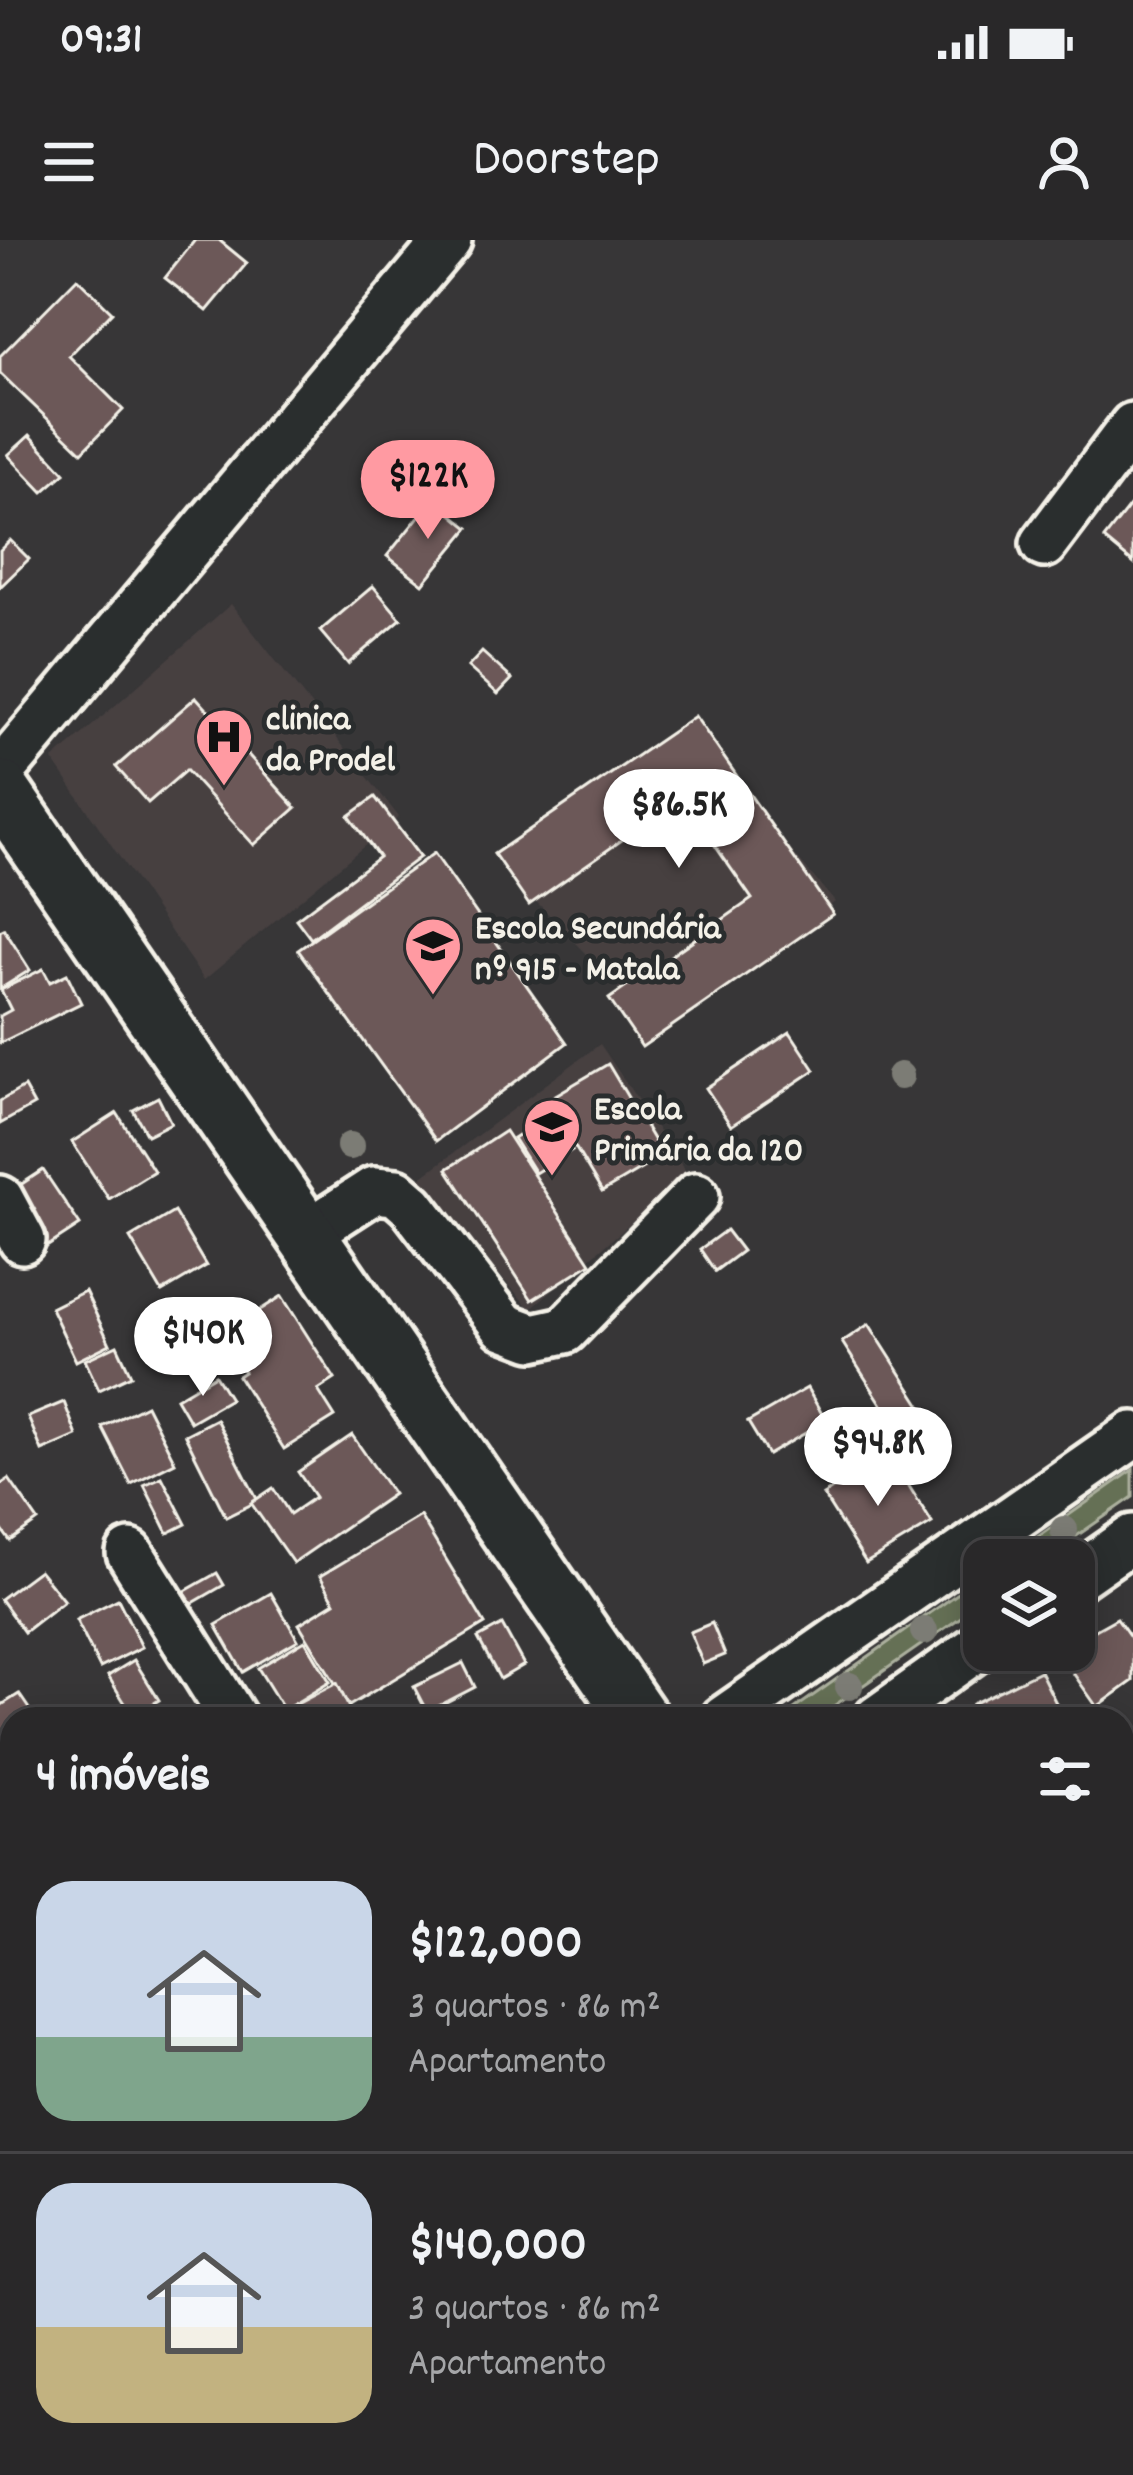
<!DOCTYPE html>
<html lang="pt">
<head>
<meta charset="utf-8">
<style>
  body { margin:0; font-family:Dekko,sans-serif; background:#353435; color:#f1f3f6; height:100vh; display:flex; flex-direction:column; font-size:45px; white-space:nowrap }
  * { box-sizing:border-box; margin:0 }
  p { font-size:39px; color:#a5a6a8 }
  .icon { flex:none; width:66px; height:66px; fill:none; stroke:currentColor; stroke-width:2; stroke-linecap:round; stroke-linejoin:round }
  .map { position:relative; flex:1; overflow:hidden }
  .details { position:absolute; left:0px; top:1467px; width:1134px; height:768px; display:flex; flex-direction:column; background:#292829; border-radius:36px 36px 0 0; box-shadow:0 6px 30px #0003,0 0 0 3px #454446 }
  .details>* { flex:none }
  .tools { position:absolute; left:963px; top:1299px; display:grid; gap:24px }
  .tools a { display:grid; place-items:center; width:132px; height:132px; border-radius:24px; background:#292829; box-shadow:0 6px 30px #0003,0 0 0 3px #454446; font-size:60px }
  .price { position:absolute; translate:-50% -102px; padding:0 27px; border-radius:42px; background:#fff; color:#222; font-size:39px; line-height:78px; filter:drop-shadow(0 3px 6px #0008) }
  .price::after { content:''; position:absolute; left:50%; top:72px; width:36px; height:27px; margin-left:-18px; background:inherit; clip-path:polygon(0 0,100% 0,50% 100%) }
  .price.active { background:#ff9aa2; color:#111 }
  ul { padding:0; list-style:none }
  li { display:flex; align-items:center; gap:36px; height:300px; padding:0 36px }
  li+li { border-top:3px solid #454446 }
  li span { display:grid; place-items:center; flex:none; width:336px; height:240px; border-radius:36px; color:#555 }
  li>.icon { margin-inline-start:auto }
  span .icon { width:144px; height:144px; fill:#fffc; stroke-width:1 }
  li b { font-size:51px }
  h2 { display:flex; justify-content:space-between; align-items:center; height:144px; padding:0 36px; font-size:51px }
  .status { display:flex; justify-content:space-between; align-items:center; height:84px; padding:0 60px; background:#292829; direction:ltr }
  .status svg { height:33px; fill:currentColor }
  header { display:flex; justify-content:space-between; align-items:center; height:156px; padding:0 36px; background:#292829; font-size:54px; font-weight:600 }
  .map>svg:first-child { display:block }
</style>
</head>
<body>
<div class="status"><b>09:31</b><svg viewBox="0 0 49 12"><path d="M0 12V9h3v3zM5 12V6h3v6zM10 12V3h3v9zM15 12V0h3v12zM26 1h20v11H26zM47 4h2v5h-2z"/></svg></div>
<header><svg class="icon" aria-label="menu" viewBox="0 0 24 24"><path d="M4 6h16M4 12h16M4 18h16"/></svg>Doorstep<svg class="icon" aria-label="person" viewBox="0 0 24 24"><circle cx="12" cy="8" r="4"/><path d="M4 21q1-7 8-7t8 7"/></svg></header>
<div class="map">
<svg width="1133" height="2235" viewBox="0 0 1133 2235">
  <rect width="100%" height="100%" fill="#373637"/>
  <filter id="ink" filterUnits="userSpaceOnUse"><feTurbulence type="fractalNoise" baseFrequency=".00833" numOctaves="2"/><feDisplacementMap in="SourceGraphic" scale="24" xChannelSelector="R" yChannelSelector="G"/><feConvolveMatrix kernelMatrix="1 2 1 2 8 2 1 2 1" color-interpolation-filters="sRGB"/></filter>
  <g filter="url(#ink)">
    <g fill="#474041">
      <path d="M 231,364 L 399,577 L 204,740 L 53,520 Z"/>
      <path d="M 685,487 L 835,662 L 664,794 L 499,623 Z"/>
      <path d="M 600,804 L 688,935 L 530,1069 L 416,941 Z"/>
    </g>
    <g fill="#656f55" stroke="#acb09e" stroke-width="3">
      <path d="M 1133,1230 L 1133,1257 L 1042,1320 L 1005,1320 Z"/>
      <path d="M 984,1335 L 984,1361 L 815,1479 L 780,1479 Z"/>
    </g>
    <g fill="#6c5959" stroke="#f4f1e8" stroke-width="3">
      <path d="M 195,0 L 219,0 L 247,23 L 207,71 L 165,38 Z"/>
      <path d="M 77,38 L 112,72 L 69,116 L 123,170 L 82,212 L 0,133 L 0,116 Z"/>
      <path d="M 30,195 L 65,233 L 43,252 L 8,215 Z"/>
      <path d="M 433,259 L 469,288 L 423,344 L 387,316 Z"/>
      <path d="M 1133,262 L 1133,323 L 1104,299 Z"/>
      <path d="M 10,300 L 29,319 L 0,347 L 0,310 Z"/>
      <path d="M 373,346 L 401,379 L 348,424 L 320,391 Z"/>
      <path d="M 482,412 L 512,439 L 498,454 L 468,427 Z"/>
      <path d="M 196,457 L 296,568 L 254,605 L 186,530 L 148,563 L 116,527 Z"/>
      <path d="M 695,476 L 833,674 L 642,807 L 609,759 L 752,659 L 682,558 L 529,665 L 494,614 Z"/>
      <path d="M 375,557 L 420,617 L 311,699 L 296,679 L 379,617 L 349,576 Z"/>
      <path d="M 434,613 L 567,803 L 436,901 L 298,710 Z"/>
      <path d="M 4,689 L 30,730 L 0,749 L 0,691 Z"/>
      <path d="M 43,729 L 50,742 L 67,734 L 81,763 L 0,803 L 0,776 L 11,770 L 1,750 Z"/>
      <path d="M 790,792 L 815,830 L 731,886 L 706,848 Z"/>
      <path d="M 608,824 L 663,916 L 602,952 L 547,860 Z"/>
      <path d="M 24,847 L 34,865 L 0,884 L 0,861 Z"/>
      <path d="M 158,857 L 171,883 L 147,895 L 133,870 Z"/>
      <path d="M 117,873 L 154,931 L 109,959 L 72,902 Z"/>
      <path d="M 549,875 L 572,910 L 535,933 L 513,898 Z"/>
      <path d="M 505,891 L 591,1023 L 532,1060 L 447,929 Z"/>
      <path d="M 43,930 L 80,985 L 45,1008 L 8,953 Z"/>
      <path d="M 174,972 L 206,1026 L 162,1052 L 130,998 Z"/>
      <path d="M 726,990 L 742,1011 L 715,1031 L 700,1009 Z"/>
      <path d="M 85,1051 L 110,1104 L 76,1121 L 51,1068 Z"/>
      <path d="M 282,1056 L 335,1139 L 318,1150 L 335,1177 L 284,1209 L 238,1136 L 244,1132 L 221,1095 Z"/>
      <path d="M 869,1084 L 922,1167 L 895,1185 L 842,1102 Z"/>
      <path d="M 117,1105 L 131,1135 L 99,1150 L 85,1120 Z"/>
      <path d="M 215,1135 L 230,1159 L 190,1182 L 176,1158 Z"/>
      <path d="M 807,1148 L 826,1181 L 768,1215 L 748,1182 Z"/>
      <path d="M 64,1162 L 77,1196 L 42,1211 L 28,1177 Z"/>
      <path d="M 146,1165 L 175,1222 L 131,1244 L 102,1187 Z"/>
      <path d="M 216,1179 L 258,1261 L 226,1277 L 185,1195 Z"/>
      <path d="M 352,1195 L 393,1254 L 293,1323 L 251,1263 L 273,1248 L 290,1274 L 315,1257 L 298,1232 Z"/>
      <path d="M 889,1214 L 932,1283 L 866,1323 L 823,1255 Z"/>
      <path d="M 162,1237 L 186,1284 L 168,1293 L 144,1245 Z"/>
      <path d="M 9,1239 L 38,1281 L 10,1301 L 0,1287 L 0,1245 Z"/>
      <path d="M 420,1276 L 485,1384 L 349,1466 L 299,1384 L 335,1362 L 320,1336 Z"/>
      <path d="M 39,1330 L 64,1361 L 24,1392 L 0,1359 Z"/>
      <path d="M 217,1333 L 224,1345 L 186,1367 L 157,1367 Z"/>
      <path d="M 271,1353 L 298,1400 L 243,1432 L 216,1385 Z"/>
      <path d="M 118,1359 L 142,1407 L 100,1428 L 76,1380 Z"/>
      <path d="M 1117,1378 L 1133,1401 L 1133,1441 L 1097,1467 L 1059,1413 L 1074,1410 L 1074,1402 Z"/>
      <path d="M 712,1383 L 725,1415 L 703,1424 L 690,1392 Z"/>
      <path d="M 502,1385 L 524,1425 L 500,1439 L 478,1398 Z"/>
      <path d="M 305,1400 L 330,1442 L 284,1470 L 258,1428 Z"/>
      <path d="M 134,1420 L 159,1460 L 133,1476 L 108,1436 Z"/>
      <path d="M 463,1423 L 475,1447 L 427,1472 L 414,1447 Z"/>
      <path d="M 1040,1431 L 1064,1479 L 979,1479 L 972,1464 Z"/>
      <path d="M 337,1443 L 350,1470 L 334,1479 L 300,1479 L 293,1466 Z"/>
      <path d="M 19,1454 L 34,1476 L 12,1479 L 12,1490 L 0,1498 L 0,1466 Z"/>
      <path d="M 1122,1488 L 1133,1504 L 1133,1547 L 1122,1531 Z"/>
      <path d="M 1122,1558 L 1127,1563 L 1133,1559 L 1133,1687 L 1125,1692 L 1122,1687 Z"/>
      <path d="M 1133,1901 L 1133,2104 L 1122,2088 L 1122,1911 Z"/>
      <path d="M 12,2096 L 12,2171 L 0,2177 L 0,2103 Z"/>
      <path d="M 145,2223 L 174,2223 L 179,2235 L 125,2235 L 124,2232 Z"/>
      <path d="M 186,2223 L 264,2223 L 265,2225 L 243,2235 L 191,2235 Z"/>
      <path d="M 537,2223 L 572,2223 L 575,2231 L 542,2235 Z"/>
      <path d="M 782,2223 L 812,2223 L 819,2235 L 761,2235 Z"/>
      <path d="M 1008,2223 L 1069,2223 L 1069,2224 L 1046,2235 L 1014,2235 Z"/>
    </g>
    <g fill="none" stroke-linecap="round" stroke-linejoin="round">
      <g stroke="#f4f1e8" stroke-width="54">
        <g id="minor">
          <path d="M 1044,304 L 1133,186"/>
          <path d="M 0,533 L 448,0"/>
          <path d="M 0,959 L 22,1000"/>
          <path d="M 306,994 L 374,950 L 396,952 L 412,966 L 504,1086 L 533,1097 L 565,1090 L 696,956"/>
          <path d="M 130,1313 L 234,1479"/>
          <path d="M 1074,1339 L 1133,1298"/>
          <path d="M 724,1479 L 1133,1195"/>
          <path d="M 877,1479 L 984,1403"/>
          <path d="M 0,2018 L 12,2010"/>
          <path d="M 338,2223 L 344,2235"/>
          <path d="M 683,2223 L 689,2235"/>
        </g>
      </g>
      <g stroke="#f4f1e8" stroke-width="66">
        <g id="major">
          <path d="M 0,550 L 639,1479"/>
          <path d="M 1122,2182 L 1133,2198"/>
        </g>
      </g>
      <use href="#minor" stroke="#2a2d2e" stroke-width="45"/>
      <use href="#major" stroke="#2a2d2e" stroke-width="57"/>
    </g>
    <g fill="#7c7c74">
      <circle cx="900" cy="836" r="14"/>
      <circle cx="350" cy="906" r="14"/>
      <circle cx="1064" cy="1290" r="14"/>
      <circle cx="924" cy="1391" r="14"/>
      <circle cx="849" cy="1446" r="14"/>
    </g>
  </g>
  <defs>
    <g id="hospital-pin" transform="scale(3)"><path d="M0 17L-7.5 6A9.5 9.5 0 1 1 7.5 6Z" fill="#ff9aa2" stroke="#2a2d2e"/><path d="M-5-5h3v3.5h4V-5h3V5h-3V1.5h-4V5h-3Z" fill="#111"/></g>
    <g id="school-pin" transform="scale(3)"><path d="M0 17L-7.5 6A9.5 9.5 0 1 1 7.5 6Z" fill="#ff9aa2" stroke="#2a2d2e"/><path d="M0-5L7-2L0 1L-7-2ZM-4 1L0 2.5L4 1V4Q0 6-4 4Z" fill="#111"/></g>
  </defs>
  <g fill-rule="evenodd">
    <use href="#hospital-pin" x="224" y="497"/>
    <use href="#school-pin" x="433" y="706"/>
    <use href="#school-pin" x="552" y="887"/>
  </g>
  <g text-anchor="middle" stroke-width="10" stroke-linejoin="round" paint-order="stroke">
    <g font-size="36" font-weight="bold" fill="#f4f1e8" stroke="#2a2d2e" text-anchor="start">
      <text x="266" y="489">clinica<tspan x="266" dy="41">da Prodel</tspan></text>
      <text x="475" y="698">Escola Secundária<tspan x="475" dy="41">nº 915 - Matala</tspan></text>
      <text x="594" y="879">Escola<tspan x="594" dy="41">Primária da 120</tspan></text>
    </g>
  </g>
</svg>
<div class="tools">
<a><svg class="icon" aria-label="layers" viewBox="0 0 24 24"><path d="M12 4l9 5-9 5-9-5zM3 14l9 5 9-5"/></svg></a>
</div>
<b class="price active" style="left:428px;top:302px">$122K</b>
<b class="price" style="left:679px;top:631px">$86.5K</b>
<b class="price" style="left:203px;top:1159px">$140K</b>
<b class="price" style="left:878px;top:1269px">$94.8K</b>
<section class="details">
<h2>4 imóveis<svg class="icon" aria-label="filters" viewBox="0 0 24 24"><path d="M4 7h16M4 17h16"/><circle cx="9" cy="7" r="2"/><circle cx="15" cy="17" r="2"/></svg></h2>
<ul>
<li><span style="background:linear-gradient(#c9d6e8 65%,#7fa58c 0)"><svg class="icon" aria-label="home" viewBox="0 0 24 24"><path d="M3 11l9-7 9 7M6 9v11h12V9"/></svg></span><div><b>$122,000</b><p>3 quartos · 86 m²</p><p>Apartamento</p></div></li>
<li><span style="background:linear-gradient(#c9d6e8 60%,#c2b280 0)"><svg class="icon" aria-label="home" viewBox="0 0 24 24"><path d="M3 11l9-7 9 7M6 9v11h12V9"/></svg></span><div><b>$140,000</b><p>3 quartos · 86 m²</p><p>Apartamento</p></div></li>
</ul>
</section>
</div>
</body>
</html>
